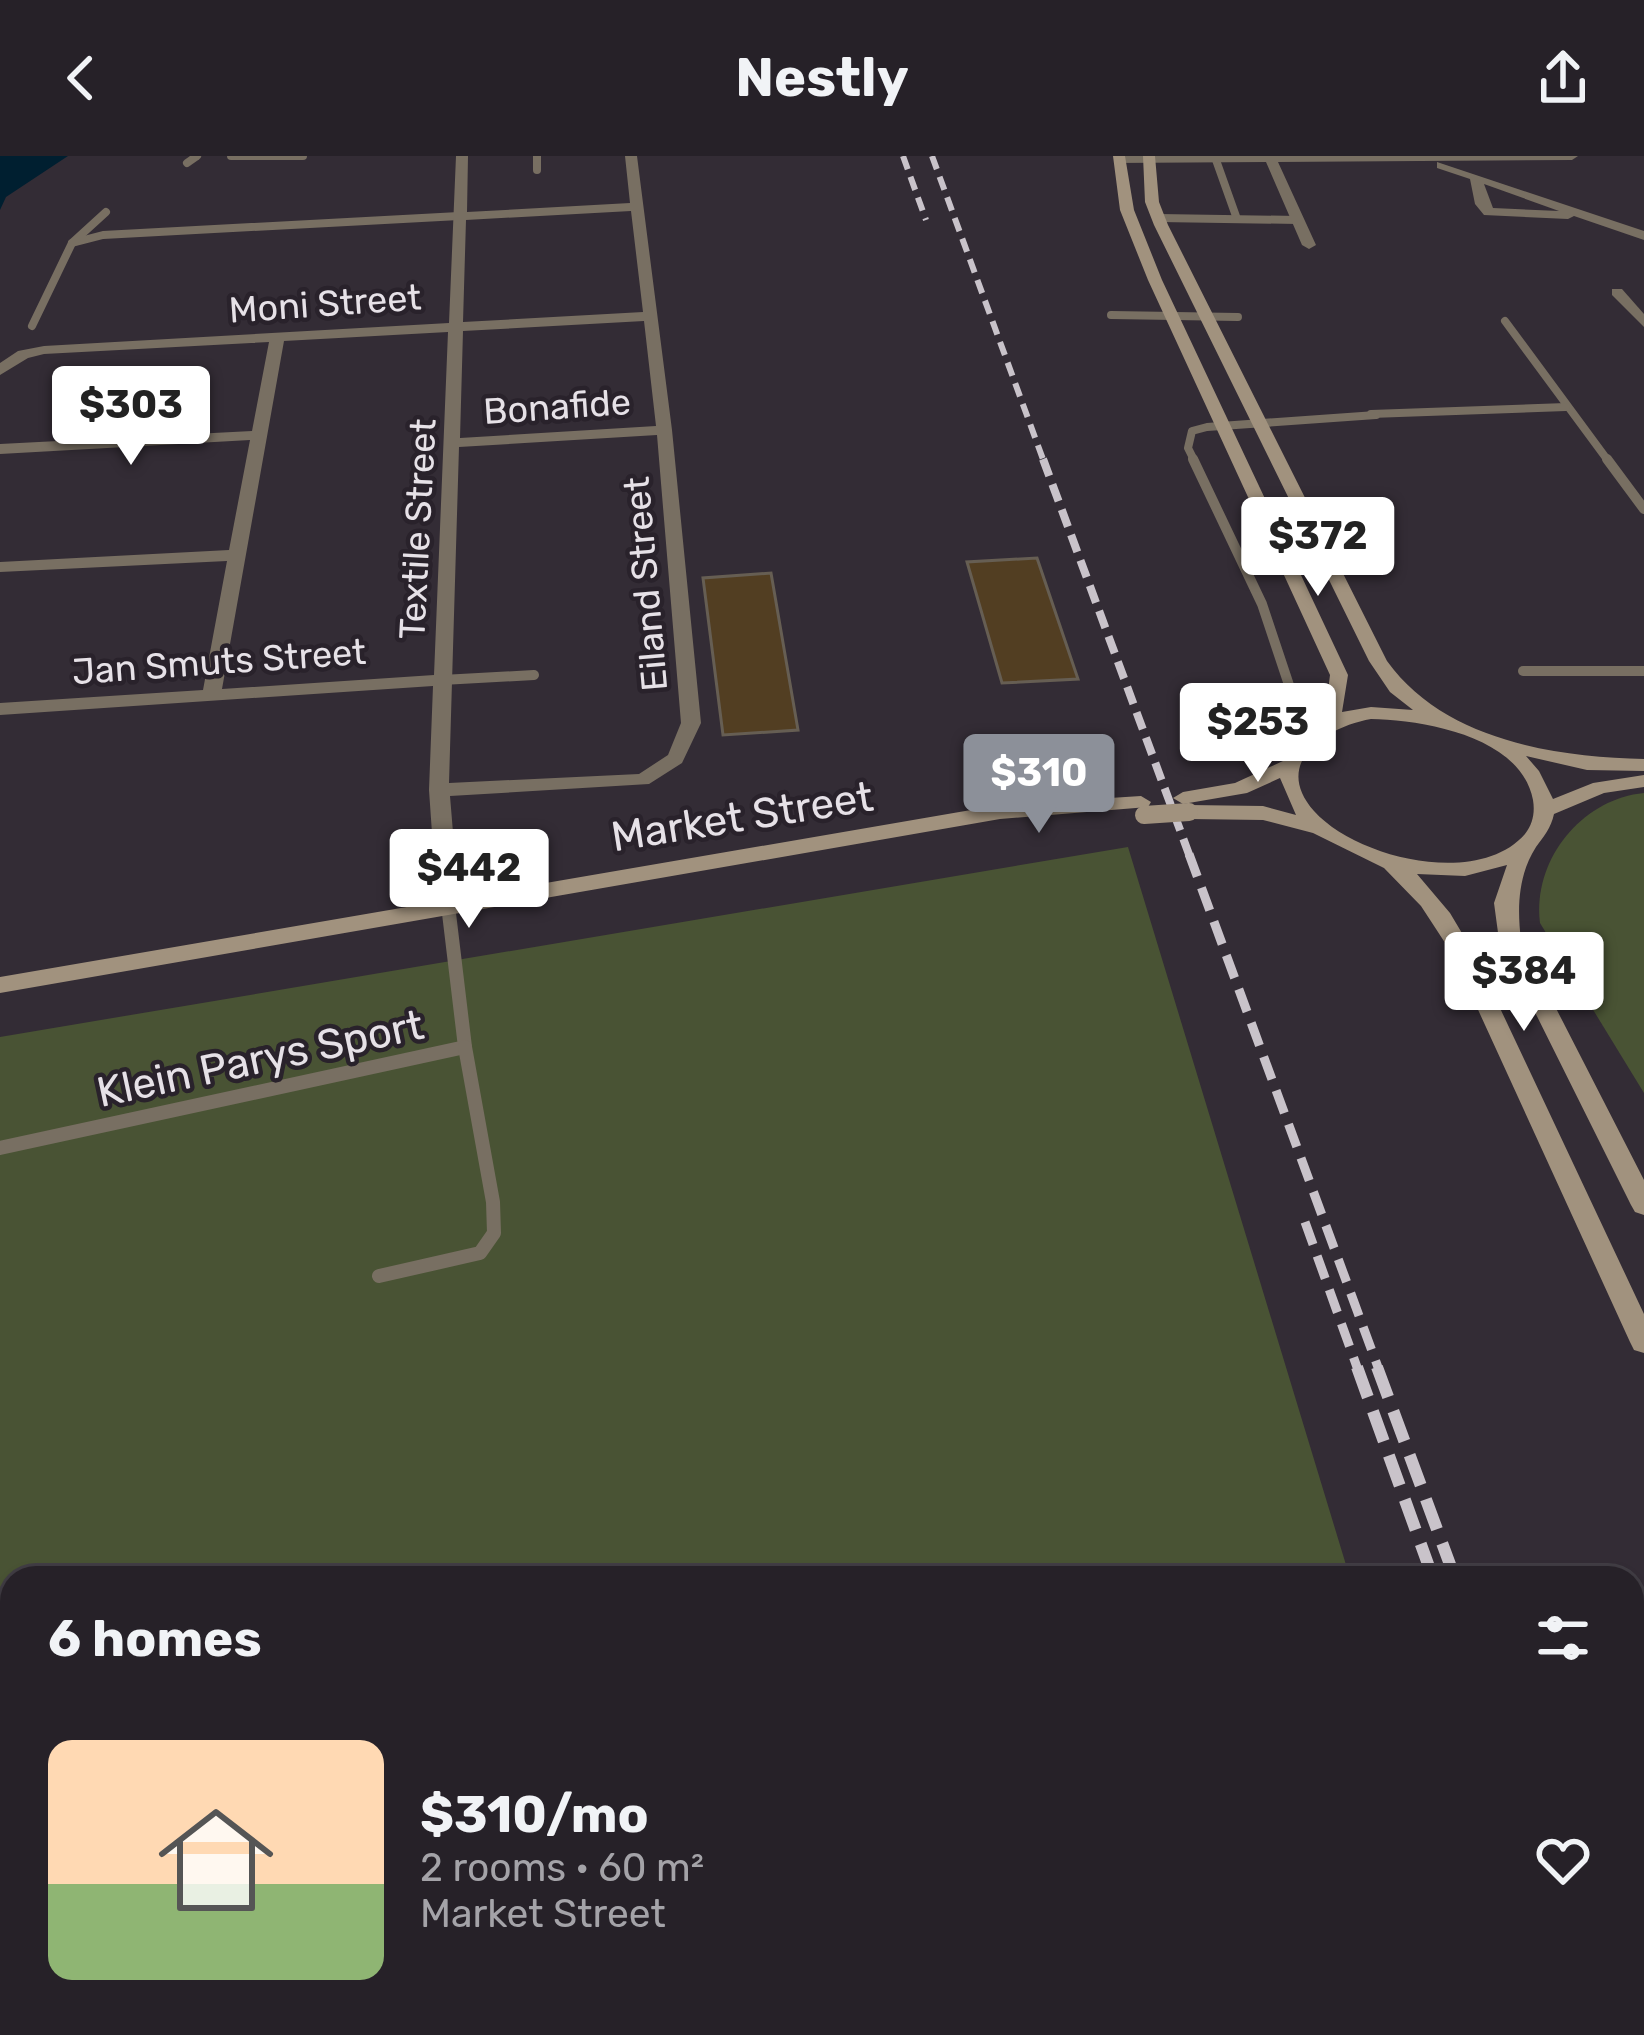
<!DOCTYPE html>
<html lang="en">
<head>
<meta charset="utf-8">
<style>
  body { margin:0; font-family:Rubik,sans-serif; background:#322e34; color:#f1f3f6; height:100vh; display:flex; flex-direction:column; font-size:45px; white-space:nowrap }
  * { box-sizing:border-box; margin:0 }
  p { font-size:39px; color:#a4a3a8 }
  .icon { flex:none; width:66px; height:66px; fill:none; stroke:currentColor; stroke-width:2; stroke-linecap:round; stroke-linejoin:round }
  .map { position:relative; flex:1; overflow:hidden }
  .side { position:absolute; left:0px; top:1410px; width:1644px; height:471px; display:flex; flex-direction:column; background:#262128; border-radius:36px 36px 0 0; box-shadow:0 3px 9px #0004,0 0 0 3px #423e45 }
  .side>* { flex:none }
  .price { position:absolute; translate:-50% -102px; padding:0 27px; border-radius:12px; background:#fff; color:#222; font-size:39px; line-height:78px; filter:drop-shadow(0 3px 6px #0008) }
  .price::after { content:''; position:absolute; left:50%; top:72px; width:36px; height:27px; margin-left:-18px; background:inherit; clip-path:polygon(0 0,100% 0,50% 100%) }
  .price.current { background:#8c9099; color:#fff }
  ul { padding:0; list-style:none }
  li { display:flex; align-items:center; gap:36px; height:300px; padding:0 48px }
  li+li { border-top:3px solid #423e45 }
  li span { display:grid; place-items:center; flex:none; width:336px; height:240px; border-radius:24px; color:#555 }
  li>.icon { margin-inline-start:auto }
  span .icon { width:144px; height:144px; fill:#fffc; stroke-width:1 }
  li b { font-size:51px }
  h2 { display:flex; justify-content:space-between; align-items:center; height:144px; padding:0 48px; font-size:51px }
  header { display:flex; justify-content:space-between; align-items:center; height:156px; padding:0 48px; background:#262128; font-size:54px; font-weight:700 }
  .map>svg:first-child { display:block }
</style>
</head>
<body>
<header><svg class="icon" aria-label="back" viewBox="0 0 24 24"><path d="M15 5l-7 7 7 7"/></svg>Nestly<svg class="icon" aria-label="share" viewBox="0 0 24 24"><path d="M12 15V3M7 8l5-5 5 5M5 13v7h14v-7"/></svg></header>
<div class="map">
<svg width="1644" height="1879" viewBox="0 0 1644 1879">
  <rect width="100%" height="100%" fill="#332c35"/>
  <g fill="#495334">
    <path d="M 1644,637 L 1644,937 L 1540,767 C 1532,705 1581,643 1644,637 Z"/>
    <path d="M 1128,691 L 1350,1422 L 12,1422 L 12,1869 L 1485,1869 L 1488,1879 L 0,1879 L 0,881 Z"/>
  </g>
  <path fill="#001f30" d="M 0,0 L 68,0 L 6,41 L 0,54 Z"/>
  <g fill="#523e22" stroke="#665e53" stroke-width="3">
    <path d="M 1037,402 L 1078,523 L 1002,527 L 967,406 Z"/>
    <path d="M 771,417 L 798,574 L 723,579 L 703,422 Z"/>
  </g>
  <g fill="none" stroke-linecap="round" stroke-linejoin="round">
    <g stroke="#786f62" stroke-width="8">
      <path d="M 231,0 L 303,0"/>
      <path d="M 537,0 L 537,14"/>
      <path d="M 1216,4 L 1237,63"/>
      <path d="M 187,7 L 197,0"/>
      <path d="M 1159,62 L 1298,64"/>
      <path d="M 72,87 L 103,79 L 459,60"/>
      <path d="M 1111,159 L 1238,161"/>
      <path d="M 1505,165 L 1609,306"/>
      <path d="M 32,170 L 72,87 L 106,56"/>
      <path d="M 1371,258 L 1566,251"/>
      <path d="M 1195,306 L 1188,292 L 1192,275 L 1207,271 L 1376,259"/>
    </g>
    <g stroke="#786f62" stroke-width="10">
      <path d="M 1193,303 L 1262,448 L 1289,529 L 1244,558 L 1209,565"/>
      <path d="M 1607,303 L 1644,353"/>
      <path d="M 1523,515 L 1644,515"/>
      <path d="M 442,524 L 534,519"/>
    </g>
    <g stroke="#786f62" stroke-width="14">
      <path d="M 0,992 L 465,891 L 448,749"/>
      <path d="M 379,1120 L 480,1097 L 494,1077 L 493,1046 L 465,891"/>
    </g>
    <g fill="#786f62" fill-rule="evenodd">
      <path d="M 456,0 L 468,0 L 467,56 L 630,47 L 625,0 L 637,0 L 672,274 L 701,567 L 682,607 L 649,628 L 450,640 L 459,749 L 448,756 L 437,749 L 429,634 L 433,530 L 0,559 L 0,547 L 203,534 L 227,405 L 0,416 L 0,406 L 229,394 L 250,284 L 0,298 L 0,288 L 252,275 L 269,186 L 44,198 L 28,202 L 0,219 L 0,207 L 18,195 L 44,190 L 449,167 ZM 631,55 L 643,156 L 463,166 L 466,64 ZM 644,165 L 656,270 L 460,282 L 463,175 ZM 448,176 L 434,519 L 222,533 L 284,185 ZM 657,279 L 681,567 L 668,599 L 639,618 L 449,627 L 459,291 Z"/>
      <path d="M 1118,0 L 1578,0 L 1572,4 L 1278,6 L 1316,89 L 1309,93 L 1302,89 L 1266,6 L 1114,7 L 1114,1 Z"/>
      <path d="M 1437,6 L 1644,75 L 1644,84 L 1574,60 L 1568,63 L 1484,59 L 1475,48 L 1470,23 L 1437,12 ZM 1484,28 L 1559,55 L 1493,52 Z"/>
      <path d="M 1612,133 L 1622,133 L 1644,158 L 1644,171 L 1612,139 Z"/>
    </g>
    <g fill="#a1927e" fill-rule="evenodd">
      <path d="M 1113,0 L 1125,0 L 1134,54 L 1162,124 L 1348,519 L 1342,556 L 1371,551 L 1413,554 L 1390,536 L 1369,505 L 1154,69 L 1145,46 L 1143,0 L 1155,0 L 1159,46 L 1168,69 L 1387,505 C 1443,583 1552,601 1644,603 L 1644,615 L 1587,614 L 1526,600 L 1539,615 L 1553,643 L 1593,627 L 1644,619 L 1644,631 L 1604,637 L 1554,658 C 1551,672 1544,680 1536,691 C 1518,719 1517,752 1521,784 L 1644,1024 L 1644,1059 L 1635,1056 L 1631,1049 L 1499,784 L 1494,747 L 1507,709 L 1465,720 L 1417,718 L 1450,757 L 1475,799 L 1644,1158 L 1644,1197 L 1634,1194 L 1630,1186 L 1453,799 L 1421,750 L 1384,712 L 1313,677 L 1263,664 L 1189,663 L 1179,656 L 1189,649 L 1263,650 L 1296,659 L 1280,622 L 1247,637 L 1183,648 L 1173,642 L 1183,636 L 1235,627 L 1283,605 L 1293,587 L 1316,566 L 1326,551 L 1330,519 L 1148,124 L 1120,54 ZM 1371,563 C 1423,564 1521,580 1533,644 C 1535,656 1533,668 1525,678 C 1478,732 1356,702 1314,655 C 1271,606 1326,571 1371,563 Z"/>
      <path d="M 1141,640 L 1151,646 L 1148,651 L 1000,663 L 0,837 L 0,821 L 1000,649 Z"/>
    </g>
    <g stroke="#c9c3ca" stroke-width="6" stroke-dasharray="14 8" stroke-linecap="butt">
      <path d="M 903,0 L 926,64"/>
      <path d="M 932,0 L 1044,306"/>
    </g>
    <path stroke="#c9c3ca" stroke-width="8" stroke-dasharray="18 9" stroke-linecap="butt" d="M 1043,303 L 1190,701"/>
    <g stroke="#c9c3ca" stroke-width="9" stroke-dasharray="24 12" stroke-linecap="butt">
      <path d="M 1189,698 L 1379,1214"/>
      <path d="M 1305,1066 L 1358,1214"/>
    </g>
    <g stroke="#c9c3ca" stroke-width="12" stroke-dasharray="32 15" stroke-linecap="butt">
      <path d="M 1357,1211 L 1433,1422"/>
      <path d="M 1377,1211 L 1455,1422"/>
      <path d="M 1593,1869 L 1597,1879"/>
      <path d="M 1622,1869 L 1625,1879"/>
    </g>
    <path stroke="#a1927e" stroke-width="18" d="M 1144,659 L 1189,656"/>
  </g>
  <g text-anchor="middle" stroke-width="9" stroke-linejoin="round" paint-order="stroke">
    <g font-size="36" fill="#e6e1e7" stroke="#29222b">
      <text transform="translate(325 147) rotate(-4)" y="13">Moni Street</text>
      <text transform="translate(557 250) rotate(-4)" y="13">Bonafide</text>
      <text transform="translate(417 373) rotate(-87)" y="13">Textile Street</text>
      <text transform="translate(645 428) rotate(-95)" y="13">Eiland Street</text>
      <text transform="translate(219 505) rotate(-4)" y="13">Jan Smuts Street</text>
    </g>
    <g font-size="42" fill="#e6e1e7" stroke="#29222b">
      <text transform="translate(742 660) rotate(-9)" y="15">Market Street</text>
      <text transform="translate(260 902) rotate(-12)" y="15">Klein Parys Sport</text>
    </g>
  </g>
</svg>
<b class="price" style="left:131px;top:312px">$303</b>
<b class="price" style="left:1318px;top:443px">$372</b>
<b class="price" style="left:1258px;top:629px">$253</b>
<b class="price current" style="left:1039px;top:680px">$310</b>
<b class="price" style="left:469px;top:775px">$442</b>
<b class="price" style="left:1524px;top:878px">$384</b>
<section class="side">
<h2>6 homes<svg class="icon" aria-label="filters" viewBox="0 0 24 24"><path d="M4 7h16M4 17h16"/><circle cx="9" cy="7" r="2"/><circle cx="15" cy="17" r="2"/></svg></h2>
<ul>
<li><span style="background:linear-gradient(#ffd9b3 60%,#8fb573 0)"><svg class="icon" aria-label="home" viewBox="0 0 24 24"><path d="M3 11l9-7 9 7M6 9v11h12V9"/></svg></span><div><b>$310/mo</b><p>2 rooms · 60 m²</p><p>Market Street</p></div><svg class="icon" aria-label="heart" viewBox="0 0 24 24"><path d="M12 20l-8-8c-3-5 5-10 8-4 3-6 11-1 8 4z"/></svg></li>
</ul>
</section>
</div>
</body>
</html>
